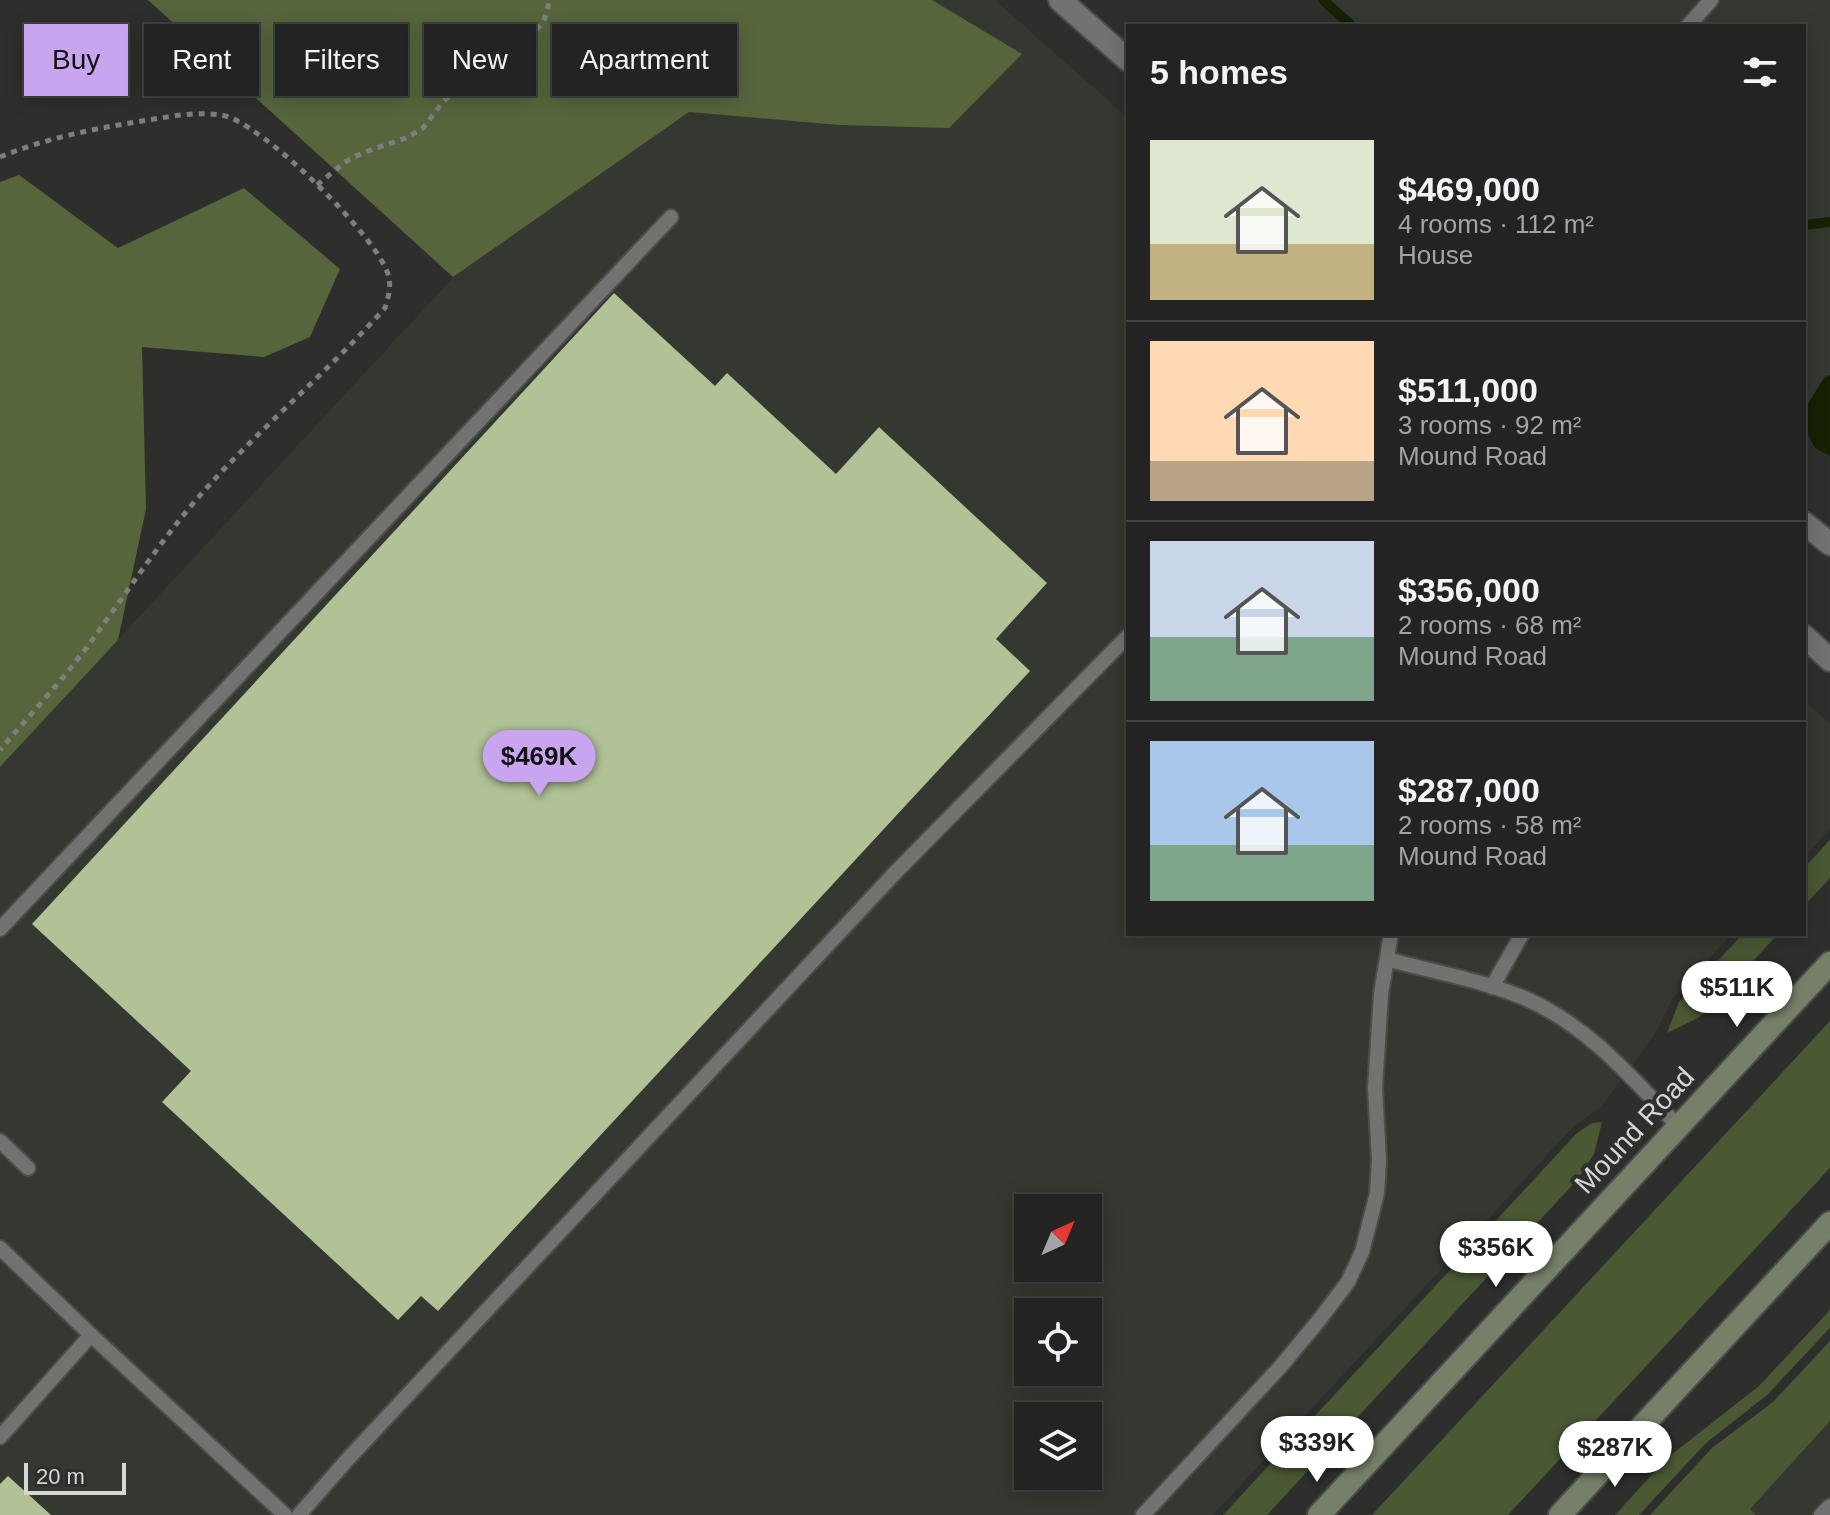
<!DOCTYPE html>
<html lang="en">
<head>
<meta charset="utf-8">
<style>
  body { margin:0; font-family:Helvetica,sans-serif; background:#2a2b2a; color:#f1f3f6; height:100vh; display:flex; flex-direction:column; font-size:30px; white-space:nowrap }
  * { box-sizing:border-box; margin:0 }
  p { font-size:26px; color:#a2a4a5 }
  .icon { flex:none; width:44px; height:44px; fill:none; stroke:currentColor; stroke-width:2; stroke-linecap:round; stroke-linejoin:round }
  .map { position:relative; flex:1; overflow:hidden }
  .details { position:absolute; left:1126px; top:24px; width:680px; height:912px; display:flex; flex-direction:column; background:#222322; border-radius:0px; box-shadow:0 4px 20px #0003,0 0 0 2px #3f4040 }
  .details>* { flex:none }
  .top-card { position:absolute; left:24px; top:24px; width:760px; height:72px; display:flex; gap:16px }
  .needle { width:52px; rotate:44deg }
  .tools { position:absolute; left:1014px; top:1194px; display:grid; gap:16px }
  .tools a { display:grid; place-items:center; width:88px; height:88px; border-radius:0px; background:#222322; box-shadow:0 4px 20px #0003,0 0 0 2px #3f4040; font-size:40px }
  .scale { position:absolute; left:24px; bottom:20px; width:102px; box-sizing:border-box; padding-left:8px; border:4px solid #d6d7d5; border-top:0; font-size:22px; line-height:28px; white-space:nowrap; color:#d6d7d5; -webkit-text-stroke:6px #2e2f2d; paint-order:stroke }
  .price { position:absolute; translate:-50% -68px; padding:0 18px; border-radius:28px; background:#fff; color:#222; font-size:26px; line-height:52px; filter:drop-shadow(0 2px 4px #0008) }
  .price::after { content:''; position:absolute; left:50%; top:48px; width:24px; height:18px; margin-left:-12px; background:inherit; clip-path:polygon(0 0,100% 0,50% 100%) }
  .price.selected { background:#c8a5ee; color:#111 }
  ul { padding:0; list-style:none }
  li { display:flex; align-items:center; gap:24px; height:200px; padding:0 24px }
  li+li { border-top:2px solid #3f4040 }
  li span { display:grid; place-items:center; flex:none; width:224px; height:160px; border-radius:0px; color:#555 }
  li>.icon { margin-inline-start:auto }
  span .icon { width:96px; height:96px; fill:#fffc; stroke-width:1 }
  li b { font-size:34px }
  h2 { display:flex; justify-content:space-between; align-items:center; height:96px; padding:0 24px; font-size:34px }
  .pill { padding:0 28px; border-radius:0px; background:#222322; box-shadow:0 4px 20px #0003,0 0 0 2px #3f4040; font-size:28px; line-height:72px }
  .pill.selected { background:#c8a5ee; color:#111 }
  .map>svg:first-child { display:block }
</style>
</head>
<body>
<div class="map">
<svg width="1830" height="1515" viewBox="0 0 1830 1515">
  <rect width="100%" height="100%" fill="#2e2f2d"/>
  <g fill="#343830" fill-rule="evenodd">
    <path d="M 710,0 L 995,0 L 1128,118 L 1128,934 L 1732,934 L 1673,998 L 1655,1034 L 1600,1108 L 1573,1127 L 1213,1515 L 0,1515 L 0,767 ZM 1028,1208 L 1088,1208 L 1088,1268 L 1028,1268 ZM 1028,1312 L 1088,1312 L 1088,1372 L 1028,1372 ZM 1028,1416 L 1088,1416 L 1088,1476 L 1028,1476 Z"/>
    <path d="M 1326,0 L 1830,0 L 1830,435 L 1804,413 L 1804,26 L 1356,26 Z"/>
    <path d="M 1804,700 L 1830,724 L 1830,829 L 1804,857 Z"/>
    <path d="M 1830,1341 L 1830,1515 L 1650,1515 L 1712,1448 L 1773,1402 Z"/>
  </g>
  <g fill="#4a5834">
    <path d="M 1830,840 L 1830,878 L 1804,906 L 1804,868 Z"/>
    <path d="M 1743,934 L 1778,934 L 1710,1008 L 1698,1018 L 1667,1033 L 1679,1002 Z"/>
    <path d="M 1830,1021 L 1830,1168 L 1508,1515 L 1372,1515 Z"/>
    <path d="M 1602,1122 L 1594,1154 L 1578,1179 L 1267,1515 L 1223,1515 L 1577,1133 L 1592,1123 Z"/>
    <path d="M 1830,1310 L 1830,1328 L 1767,1395 L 1706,1443 L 1639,1515 L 1615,1515 L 1667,1458 L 1759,1386 Z"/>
    <path d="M 1830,1341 L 1830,1421 L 1750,1509 L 1756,1515 L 1650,1515 L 1712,1448 L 1773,1402 Z"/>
  </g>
  <g fill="#56653c">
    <path d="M 148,0 L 932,0 L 1022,54 L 949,128 L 839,125 L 689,112 L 453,277 Z"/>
    <path d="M 19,175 L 118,248 L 244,188 L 340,269 L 310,337 L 264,357 L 142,347 L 146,509 L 118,640 L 0,767 L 0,182 Z"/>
  </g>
  <path fill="#152100" d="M 1830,375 L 1830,456 L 1815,448 L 1804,427 L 1804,410 L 1824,378 Z"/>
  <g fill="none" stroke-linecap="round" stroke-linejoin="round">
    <g stroke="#152100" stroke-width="10">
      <path d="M 1323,0 L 1352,26"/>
      <path d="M 1804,225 L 1830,222"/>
    </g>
  </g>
  <g fill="#b0c296">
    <path d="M 614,293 L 715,386 L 727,373 L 836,474 L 879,427 L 1047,583 L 996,639 L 1030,671 L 438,1311 L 421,1296 L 398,1320 L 162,1102 L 191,1071 L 32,924 Z"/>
    <path d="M 8,1476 L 51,1515 L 0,1515 L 0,1484 Z"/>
  </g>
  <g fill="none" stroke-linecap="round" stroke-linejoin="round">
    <g stroke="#4c4d4b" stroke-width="18">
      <g id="service">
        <path d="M 1688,26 L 1711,0"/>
        <path d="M 0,929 L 671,217"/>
        <path d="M 1387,959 C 1433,972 1486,981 1529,1000 C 1590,1028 1633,1079 1678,1126"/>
        <path d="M 1492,987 L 1522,934"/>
        <path d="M 0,1141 L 28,1168"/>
        <path d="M 0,1248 L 91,1335 L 285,1515"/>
        <path d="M 0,1437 L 91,1335"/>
        <path d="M 299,1515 L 347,1460 L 893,875 L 1128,636"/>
        <path d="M 1143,1515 L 1281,1366 L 1320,1319 L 1348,1282 L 1362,1252 L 1377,1193 L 1379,1161 L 1375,1088 L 1381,994 L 1391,934"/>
        <path d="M 1821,1515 L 1830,1506"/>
      </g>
    </g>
    <g stroke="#4c4d4b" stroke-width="26">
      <g id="minor">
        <path d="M 1060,0 L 1128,60"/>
        <path d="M 1804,523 L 1830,544"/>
        <path d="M 1804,636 L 1830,660"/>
      </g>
    </g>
    <g stroke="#4c4d4b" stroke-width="26">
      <g id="secondary">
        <path d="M 1319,1515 L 1830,963"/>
        <path d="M 1560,1515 L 1830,1223"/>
      </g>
    </g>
    <g stroke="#7e7f7d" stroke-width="5" stroke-dasharray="6 6" stroke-linecap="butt">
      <path d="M 0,157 C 46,138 93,129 142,121 C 168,117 195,111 221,115 C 258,119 383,241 389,278 C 391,288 388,299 385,308 C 325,375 255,432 196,500 C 156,547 123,598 87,647 C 60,683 29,716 0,750"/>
      <path d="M 317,185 L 345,162 L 362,153 L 406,138 L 423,128 L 442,103 L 470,77 L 488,51 L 499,44 L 535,31 L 542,24 L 547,13 L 549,0"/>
    </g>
    <use href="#service" stroke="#727370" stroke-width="14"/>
    <use href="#minor" stroke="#727370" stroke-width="22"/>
    <use href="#secondary" stroke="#767f68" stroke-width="22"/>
  </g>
  <g text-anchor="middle" stroke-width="8" stroke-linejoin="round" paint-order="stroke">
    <g font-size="28" fill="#d6d7d5" stroke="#2e2f2d">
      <text transform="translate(1634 1130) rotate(-47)" y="10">Mound Road</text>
    </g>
  </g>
</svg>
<div class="tools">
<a><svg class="needle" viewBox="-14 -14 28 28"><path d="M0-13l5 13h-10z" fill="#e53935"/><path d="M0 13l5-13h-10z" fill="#a2a4a5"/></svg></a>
<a><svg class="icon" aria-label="locate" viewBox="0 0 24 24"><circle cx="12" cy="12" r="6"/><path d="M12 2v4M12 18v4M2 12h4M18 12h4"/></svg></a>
<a><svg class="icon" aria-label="layers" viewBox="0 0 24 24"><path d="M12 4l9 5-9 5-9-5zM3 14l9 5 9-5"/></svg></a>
</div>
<div class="scale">20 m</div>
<b class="price selected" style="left:539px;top:798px">$469K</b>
<b class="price" style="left:1737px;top:1029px">$511K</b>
<b class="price" style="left:1496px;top:1289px">$356K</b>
<b class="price" style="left:1317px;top:1484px">$339K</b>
<b class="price" style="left:1615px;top:1489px">$287K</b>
<div class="top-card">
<a class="pill selected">Buy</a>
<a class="pill">Rent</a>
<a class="pill">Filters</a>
<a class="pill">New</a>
<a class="pill">Apartment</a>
</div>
<section class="details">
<h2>5 homes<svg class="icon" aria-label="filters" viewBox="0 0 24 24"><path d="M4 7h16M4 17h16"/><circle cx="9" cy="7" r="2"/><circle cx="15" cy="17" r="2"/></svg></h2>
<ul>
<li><span style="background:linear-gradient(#dfe7d0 65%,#c2b280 0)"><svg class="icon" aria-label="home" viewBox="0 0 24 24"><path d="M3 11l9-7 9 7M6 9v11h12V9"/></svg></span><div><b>$469,000</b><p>4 rooms · 112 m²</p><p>House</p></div></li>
<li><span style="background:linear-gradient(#ffd9b3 75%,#b9a48a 0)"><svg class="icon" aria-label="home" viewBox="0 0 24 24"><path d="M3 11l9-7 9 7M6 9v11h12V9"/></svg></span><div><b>$511,000</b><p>3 rooms · 92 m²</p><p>Mound Road</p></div></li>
<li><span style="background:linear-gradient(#c9d6e8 60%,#7fa58c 0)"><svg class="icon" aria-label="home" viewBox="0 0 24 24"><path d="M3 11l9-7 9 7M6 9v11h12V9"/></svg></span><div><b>$356,000</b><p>2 rooms · 68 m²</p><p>Mound Road</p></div></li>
<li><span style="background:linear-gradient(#a9c7e8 65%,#7fa58c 0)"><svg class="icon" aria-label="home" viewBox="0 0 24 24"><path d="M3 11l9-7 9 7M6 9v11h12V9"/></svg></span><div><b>$287,000</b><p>2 rooms · 58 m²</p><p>Mound Road</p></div></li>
</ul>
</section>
</div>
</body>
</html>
